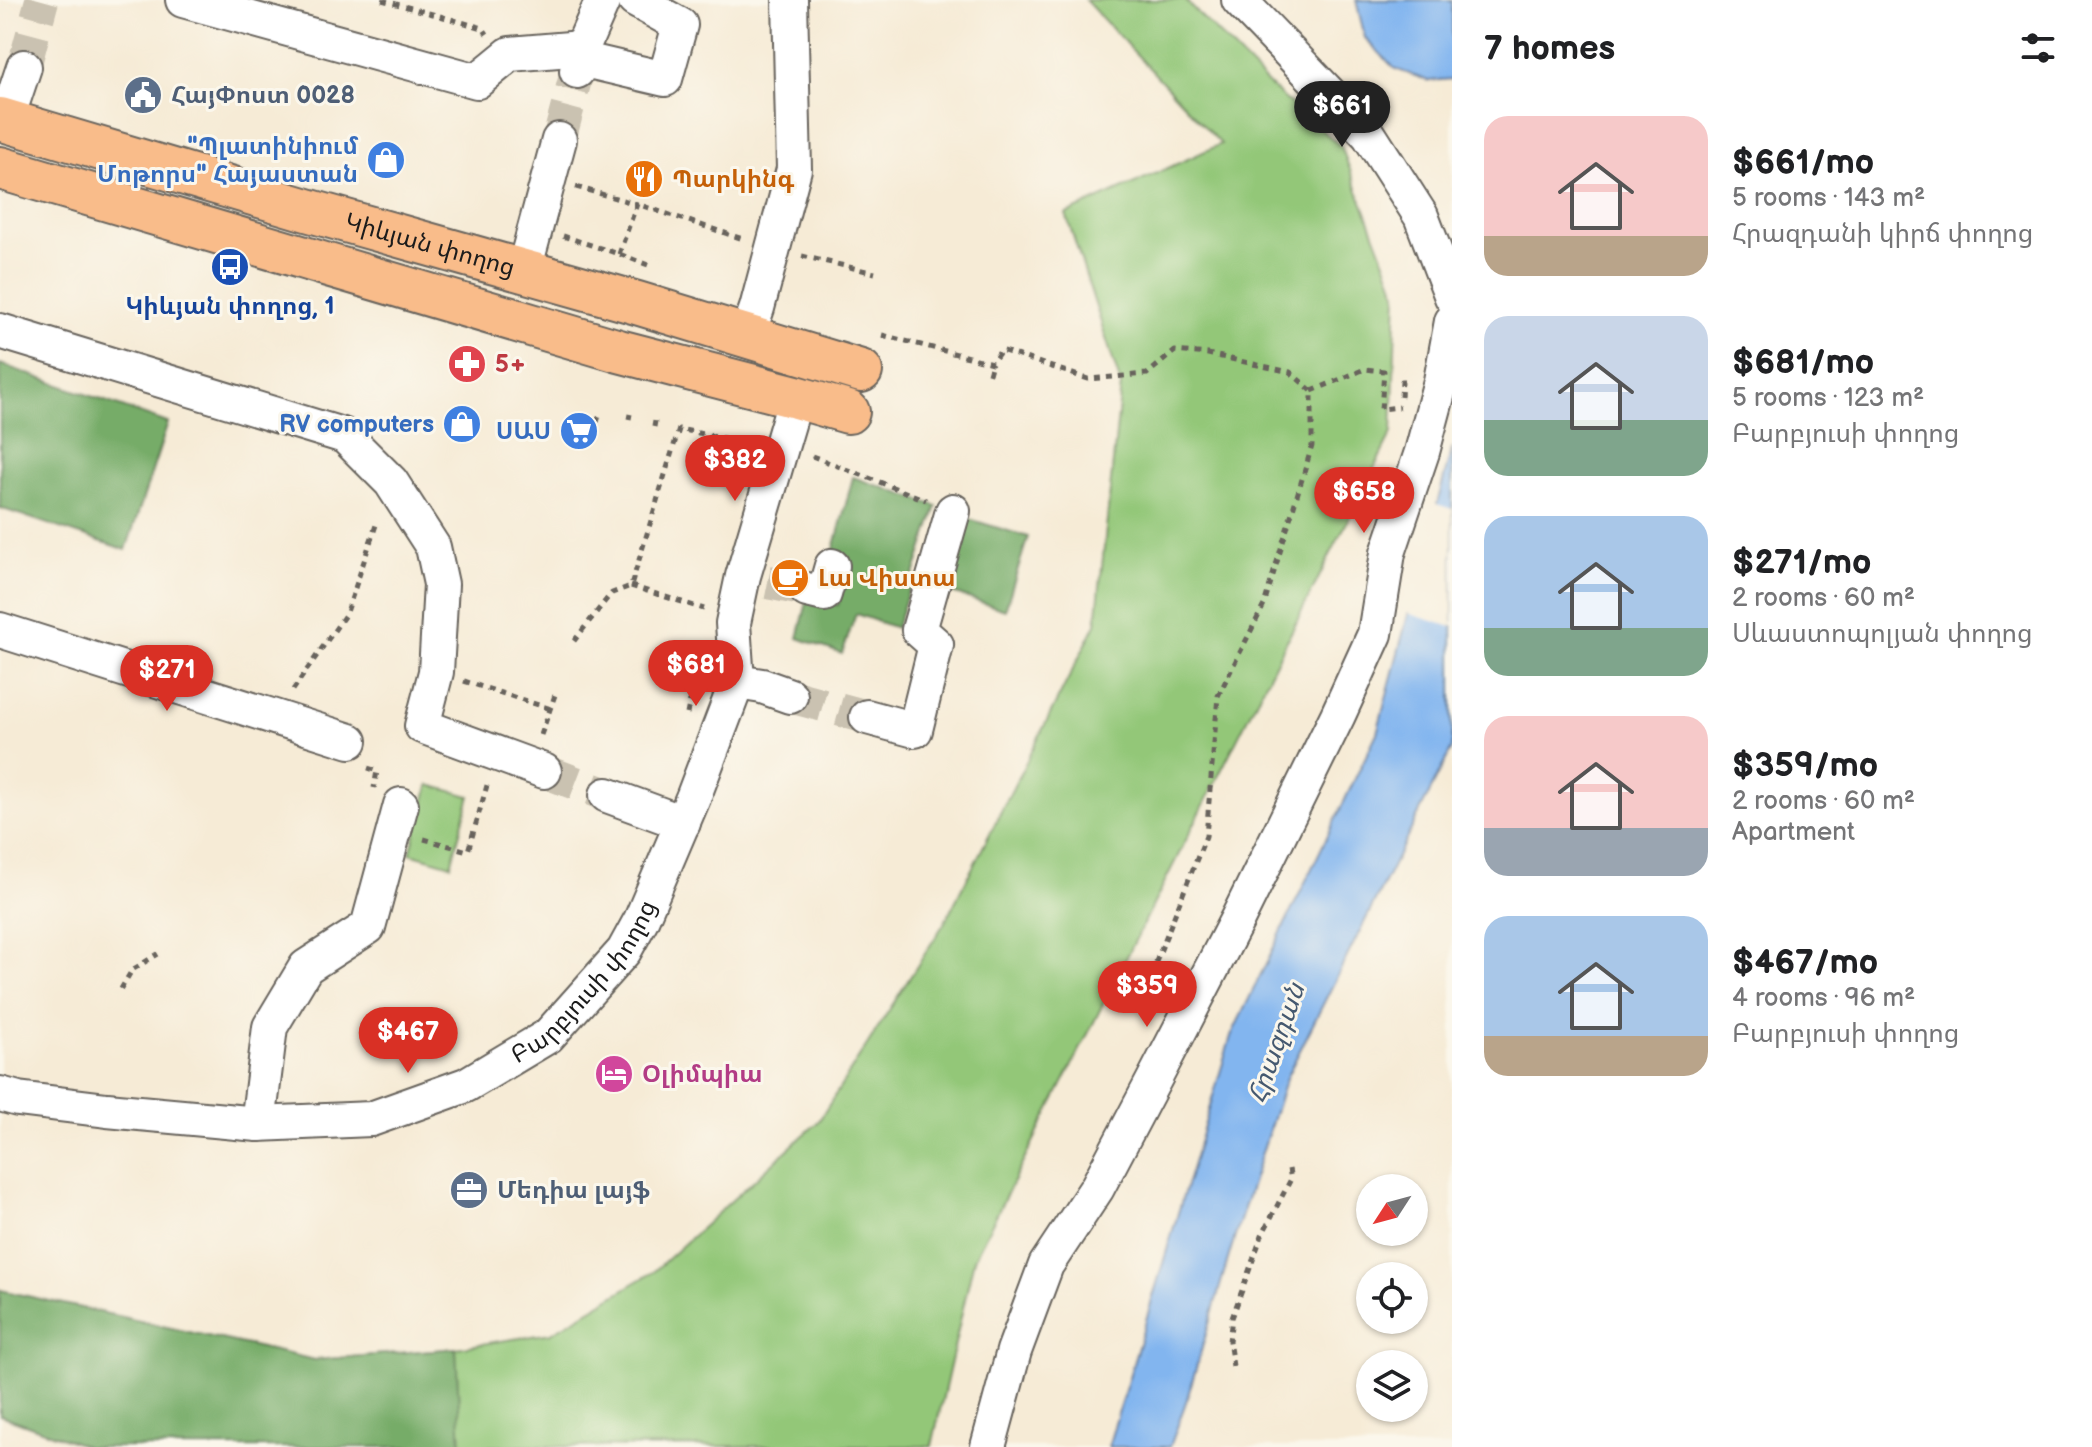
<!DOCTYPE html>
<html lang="en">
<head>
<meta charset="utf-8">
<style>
  body { margin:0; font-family:"Balsamiq Sans","Noto Sans Armenian",sans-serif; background:#f2f2f2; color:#202124; height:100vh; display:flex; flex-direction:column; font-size:30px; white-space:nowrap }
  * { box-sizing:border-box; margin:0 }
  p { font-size:26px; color:#757577 }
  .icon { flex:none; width:44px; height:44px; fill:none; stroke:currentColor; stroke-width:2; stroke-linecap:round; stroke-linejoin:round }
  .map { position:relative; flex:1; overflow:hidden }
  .sheet { display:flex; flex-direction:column; background:#fff; width:640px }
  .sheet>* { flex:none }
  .needle { width:52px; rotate:234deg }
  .fabs { position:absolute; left:1356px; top:1174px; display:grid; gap:16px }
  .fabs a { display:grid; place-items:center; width:72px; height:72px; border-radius:50%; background:#fff; box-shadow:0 2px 6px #0004; font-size:40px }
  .price { position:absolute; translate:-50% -68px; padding:0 18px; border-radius:28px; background:#d93025; color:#fff; font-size:26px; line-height:52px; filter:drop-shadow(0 2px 4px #0008) }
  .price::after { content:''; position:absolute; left:50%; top:48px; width:24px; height:18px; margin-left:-12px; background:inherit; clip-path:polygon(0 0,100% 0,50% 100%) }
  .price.selected { background:#222; color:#fff }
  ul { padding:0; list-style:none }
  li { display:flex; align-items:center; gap:24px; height:200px; padding:0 32px }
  li span { display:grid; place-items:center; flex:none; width:224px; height:160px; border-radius:24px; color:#555 }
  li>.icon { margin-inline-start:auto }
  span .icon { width:96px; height:96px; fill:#fffc; stroke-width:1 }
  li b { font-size:34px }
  h2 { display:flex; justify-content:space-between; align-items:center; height:96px; padding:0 32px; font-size:34px }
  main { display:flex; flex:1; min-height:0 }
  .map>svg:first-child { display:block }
</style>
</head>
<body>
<main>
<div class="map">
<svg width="1452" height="1447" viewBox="0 0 1452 1447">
  <rect width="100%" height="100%" fill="#fbf7ec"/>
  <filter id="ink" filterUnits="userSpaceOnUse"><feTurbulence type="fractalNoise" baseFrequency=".0125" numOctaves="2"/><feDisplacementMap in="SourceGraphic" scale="16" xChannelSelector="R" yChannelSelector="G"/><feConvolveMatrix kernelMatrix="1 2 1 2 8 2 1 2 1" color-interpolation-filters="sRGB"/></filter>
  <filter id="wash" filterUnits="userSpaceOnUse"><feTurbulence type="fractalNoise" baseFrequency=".006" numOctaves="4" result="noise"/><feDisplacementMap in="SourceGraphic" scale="32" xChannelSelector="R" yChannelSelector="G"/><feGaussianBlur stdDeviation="1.8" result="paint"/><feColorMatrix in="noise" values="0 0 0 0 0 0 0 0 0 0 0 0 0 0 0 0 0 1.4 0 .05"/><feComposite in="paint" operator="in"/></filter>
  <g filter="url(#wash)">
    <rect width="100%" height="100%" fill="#f6ebd6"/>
    <g fill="#93c778" stroke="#58724a" stroke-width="2">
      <path d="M 1085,0 L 1185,0 L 1273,89 L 1341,146 L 1397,293 L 1392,433 L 974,1259 L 932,1446 L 88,1447 L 0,1415 L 0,1290 L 315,1360 L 456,1348 L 551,1333 L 653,1272 L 818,1122 L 945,922 L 1096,624 L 1121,385 L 1066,214 L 1221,144 Z"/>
      <path d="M 429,785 L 470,796 L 451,865 L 410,853 Z"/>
    </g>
    <g fill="#76ac68" stroke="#496442" stroke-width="2">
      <path d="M 0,364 L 168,423 L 126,550 L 0,508 Z"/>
      <path d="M 853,477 L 937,506 L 896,628 L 856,614 L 842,654 L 798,638 L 808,598 L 838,605 L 849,561 L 832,557 Z"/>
      <path d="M 969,519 L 1028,537 L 1005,610 L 946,591 Z"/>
      <path d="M 0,1290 L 315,1360 L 456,1348 L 461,1447 L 88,1447 L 0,1415 Z"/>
    </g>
    <g fill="#82b5ef" stroke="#4f6886" stroke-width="2">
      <path d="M 1356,0 L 1452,0 L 1452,79 L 1429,81 L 1395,69 L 1365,38 Z"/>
      <path d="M 1452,447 L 1452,748 L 1286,1078 L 1231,1249 L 1187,1399 L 1170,1447 L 1108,1447 L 1231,1036 L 1377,733 Z"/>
    </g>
    <path fill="#f6ebd6" d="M 1433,503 L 1452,509 L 1452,627 L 1404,612 Z"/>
  </g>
  <g filter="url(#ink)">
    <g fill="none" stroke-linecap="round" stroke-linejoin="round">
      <g stroke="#cac2b1" stroke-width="34" stroke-dasharray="34 17" stroke-linecap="butt">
        <path d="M 24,67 L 42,0"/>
        <path d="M 559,140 L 577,72"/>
        <path d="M 768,582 L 807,590"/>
        <path d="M 790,696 L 867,717"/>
        <path d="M 544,771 L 607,795"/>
      </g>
      <g stroke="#68645d" stroke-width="38">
        <g id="minor">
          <path d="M 183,0 L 477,81 L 510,54 L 582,48"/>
          <path d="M 1239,0 L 1369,135 L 1421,216 L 1452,297"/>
          <path d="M 580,59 L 665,79 L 680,25 L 635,0"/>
          <path d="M 577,71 L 582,48 L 603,0"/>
          <path d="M 6,121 L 24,67"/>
          <path d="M 524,270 L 559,140"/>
          <path d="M 0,331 L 345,436 L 391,482 L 433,547 L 441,584 L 436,672 L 422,726 L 544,771"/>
          <path d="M 747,337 L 757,308 L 794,169 L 790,0"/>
          <path d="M 807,590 L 824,594 L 832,566"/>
          <path d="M 0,630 L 350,741"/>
          <path d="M 737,682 L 762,686 L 790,696"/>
          <path d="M 867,717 L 915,730 L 936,645 L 919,630 L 953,511"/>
          <path d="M 607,795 L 683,823"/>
          <path id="s1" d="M 0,1094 L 18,1099 L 107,1110 L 258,1124 L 371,1119 L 466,1085 L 548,1036 L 624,951 L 641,920 L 693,798 L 737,682 L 733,623 L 743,576 L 796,397"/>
          <path d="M 258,1124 L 270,1027 L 306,967 L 368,927 L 401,805"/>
          <path d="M 988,1447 L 1014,1351 L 1046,1265 L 1097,1188 L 1157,1074 L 1238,918 L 1338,715 L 1375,634 L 1388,553 L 1422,452 L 1441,381 L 1452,321"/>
        </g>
      </g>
      <g stroke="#68645d" stroke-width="46">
        <g id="major">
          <path id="s2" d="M 0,119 L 307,210 L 637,303 L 861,371"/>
          <path d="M 0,168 L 619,351 L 796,397 L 848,412"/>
        </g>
      </g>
      <g stroke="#68645d" stroke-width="5" stroke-dasharray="6 6" stroke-linecap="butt">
        <path d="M 382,0 L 483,28 L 487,34"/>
        <path d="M 576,187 L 637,204"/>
        <path d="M 563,236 L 619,254 L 648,265"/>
        <path d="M 619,254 L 637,204 L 743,239"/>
        <path d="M 802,256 L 875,273"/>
        <path d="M 882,335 L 992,363 L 1001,350 L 1088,379 L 1147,374 L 1175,351 L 1208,354 L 1290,372 L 1312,391 L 1312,446 L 1264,605 L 1218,696 L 1206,836 L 1144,992 L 1148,1021"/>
        <path d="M 989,374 L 992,363"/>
        <path d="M 1312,391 L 1365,369 L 1384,371 L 1381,409 L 1400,407"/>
        <path d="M 1401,397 L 1402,381 L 1408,381"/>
        <path d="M 457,411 L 462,412"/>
        <path d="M 629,419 L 630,414"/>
        <path d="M 597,422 L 599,416"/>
        <path d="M 654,427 L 655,421"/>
        <path d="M 812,456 L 926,500"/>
        <path d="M 631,586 L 704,609"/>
        <path d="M 574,641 L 606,600 L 612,593 L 631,586 L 679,429 L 752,444"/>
        <path d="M 464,681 L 551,709"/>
        <path d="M 293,690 L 347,612 L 377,522"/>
        <path d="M 687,714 L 700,653"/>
        <path d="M 541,735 L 555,695"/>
        <path d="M 368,768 L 377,771 L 374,788"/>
        <path d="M 424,839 L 468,851 L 488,782"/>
        <path d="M 121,989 L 132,970 L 158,954"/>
        <path d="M 1233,1366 L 1229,1341 L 1232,1318 L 1262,1235 L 1291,1179 L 1288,1164"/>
      </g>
      <use href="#minor" stroke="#fff" stroke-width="34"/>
      <use href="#major" stroke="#f9bc8a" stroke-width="42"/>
    </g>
  </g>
  <defs>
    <g id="civic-disc" transform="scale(2)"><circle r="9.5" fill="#5c6f8a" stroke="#fbf7ec"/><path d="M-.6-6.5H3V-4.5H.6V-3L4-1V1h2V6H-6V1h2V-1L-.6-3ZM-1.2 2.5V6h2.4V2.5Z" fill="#fff"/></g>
    <g id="shop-disc" transform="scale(2)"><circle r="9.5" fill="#3f7fe0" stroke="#fbf7ec"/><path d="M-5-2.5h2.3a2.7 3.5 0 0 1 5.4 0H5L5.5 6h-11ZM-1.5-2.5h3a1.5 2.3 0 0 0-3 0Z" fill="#fff"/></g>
    <g id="restaurant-disc" transform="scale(2)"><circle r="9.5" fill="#e8710a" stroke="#fbf7ec"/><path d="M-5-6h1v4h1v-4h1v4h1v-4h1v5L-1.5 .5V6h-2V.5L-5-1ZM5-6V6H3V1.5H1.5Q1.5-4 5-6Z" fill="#fff"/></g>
    <g id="bus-disc" transform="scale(2)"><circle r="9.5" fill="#1a4fb4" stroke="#fbf7ec"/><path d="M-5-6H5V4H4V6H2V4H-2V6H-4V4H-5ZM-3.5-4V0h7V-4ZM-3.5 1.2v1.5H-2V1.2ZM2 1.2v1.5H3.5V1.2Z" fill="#fff"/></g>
    <g id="pharmacy-disc" transform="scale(2)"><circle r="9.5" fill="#e0444e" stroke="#fbf7ec"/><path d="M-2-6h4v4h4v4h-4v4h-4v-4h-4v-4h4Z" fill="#fff"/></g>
    <g id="supermarket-disc" transform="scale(2)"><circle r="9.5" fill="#3f7fe0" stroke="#fbf7ec"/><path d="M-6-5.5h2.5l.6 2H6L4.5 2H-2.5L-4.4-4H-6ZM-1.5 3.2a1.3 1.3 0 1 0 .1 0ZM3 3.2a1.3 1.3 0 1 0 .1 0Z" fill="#fff"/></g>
    <g id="cafe-disc" transform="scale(2)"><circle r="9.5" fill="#e8710a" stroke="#fbf7ec"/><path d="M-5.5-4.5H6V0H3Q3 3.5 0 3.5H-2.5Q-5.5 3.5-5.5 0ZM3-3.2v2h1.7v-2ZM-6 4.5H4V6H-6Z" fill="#fff"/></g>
    <g id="hotel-disc" transform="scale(2)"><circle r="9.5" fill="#d1479c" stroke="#fbf7ec"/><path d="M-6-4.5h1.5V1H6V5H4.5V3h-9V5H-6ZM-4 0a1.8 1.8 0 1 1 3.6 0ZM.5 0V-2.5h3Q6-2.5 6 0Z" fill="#fff"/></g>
    <g id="office-disc" transform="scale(2)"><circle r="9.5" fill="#5c6f8a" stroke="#fbf7ec"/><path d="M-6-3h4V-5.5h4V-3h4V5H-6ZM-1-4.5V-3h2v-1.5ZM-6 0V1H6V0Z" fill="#fff"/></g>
  </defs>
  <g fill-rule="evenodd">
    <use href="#civic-disc" x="143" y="95"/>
    <use href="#shop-disc" x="386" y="160"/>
    <use href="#restaurant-disc" x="644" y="179"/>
    <use href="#bus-disc" x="230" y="267"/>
    <use href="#pharmacy-disc" x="467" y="364"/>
    <use href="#shop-disc" x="462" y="424"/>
    <use href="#supermarket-disc" x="579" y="431"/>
    <use href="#cafe-disc" x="790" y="578"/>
    <use href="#hotel-disc" x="614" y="1074"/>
    <use href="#office-disc" x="469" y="1190"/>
  </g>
  <g text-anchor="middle" stroke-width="6" stroke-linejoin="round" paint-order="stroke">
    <g font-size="24" font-weight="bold" fill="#4e5e75" stroke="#fbf7ec" text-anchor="start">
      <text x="171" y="103">ՀայՓոստ 0028</text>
      <text x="497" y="1198">Մեդիա լայֆ</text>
    </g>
    <g font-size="24" font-weight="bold" fill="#366cbe" stroke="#fbf7ec" text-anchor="end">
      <text x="358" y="154">"Պլատինիում<tspan x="358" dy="28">Մոթորս" Հայաստան</tspan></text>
      <text x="434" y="432">RV computers</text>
      <text x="551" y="439">ՍԱՍ</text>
    </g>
    <g font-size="24" font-weight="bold" fill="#c56008" stroke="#fbf7ec" text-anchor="start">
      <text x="672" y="187">Պարկինգ</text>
      <text x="818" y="586">Լա Վիստա</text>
    </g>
    <g font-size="24" fill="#1c1c1c" stroke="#fbf7ec">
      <text dy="8" stroke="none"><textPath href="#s2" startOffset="448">Կիևյան փողոց</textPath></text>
      <text dy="8" stroke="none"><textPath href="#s1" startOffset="634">Բարբյուսի փողոց</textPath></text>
    </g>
    <g font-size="24" font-weight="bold" fill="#164399" stroke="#fbf7ec">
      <text x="230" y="314">Կիևյան փողոց, 1</text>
    </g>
    <g font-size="24" font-weight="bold" fill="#be3a42" stroke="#fbf7ec" text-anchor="start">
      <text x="495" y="372">5+</text>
    </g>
    <g font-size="24" font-weight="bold" fill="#b23c85" stroke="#fbf7ec" text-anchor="start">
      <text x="642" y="1082">Օլիմպիա</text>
    </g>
    <g font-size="26" font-style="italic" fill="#455970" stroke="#fbf7ec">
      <text transform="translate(1276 1043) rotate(-71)" y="9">Հրազդան</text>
    </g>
  </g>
</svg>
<div class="fabs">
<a><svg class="needle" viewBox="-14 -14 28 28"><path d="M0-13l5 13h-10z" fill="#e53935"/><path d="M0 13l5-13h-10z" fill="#757577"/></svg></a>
<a><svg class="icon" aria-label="locate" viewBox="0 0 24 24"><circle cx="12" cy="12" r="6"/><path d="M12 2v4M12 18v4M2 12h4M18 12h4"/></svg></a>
<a><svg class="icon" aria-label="layers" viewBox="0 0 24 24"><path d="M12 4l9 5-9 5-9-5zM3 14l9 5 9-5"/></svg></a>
</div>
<b class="price selected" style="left:1342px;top:149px">$661</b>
<b class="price" style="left:735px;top:503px">$382</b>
<b class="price" style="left:1364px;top:535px">$658</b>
<b class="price" style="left:696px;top:708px">$681</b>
<b class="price" style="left:167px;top:713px">$271</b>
<b class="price" style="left:1147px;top:1029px">$359</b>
<b class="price" style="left:408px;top:1075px">$467</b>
</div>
<section class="sheet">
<h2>7 homes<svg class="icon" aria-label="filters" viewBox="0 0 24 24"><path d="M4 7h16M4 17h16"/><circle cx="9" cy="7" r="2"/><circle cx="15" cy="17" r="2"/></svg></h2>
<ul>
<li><span style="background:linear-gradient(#f6c9c9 75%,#b9a48a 0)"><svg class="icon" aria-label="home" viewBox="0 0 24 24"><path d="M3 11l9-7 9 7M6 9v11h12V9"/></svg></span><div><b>$661/mo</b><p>5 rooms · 143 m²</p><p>Հրազդանի կիրճ փողոց</p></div></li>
<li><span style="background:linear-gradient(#c9d6e8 65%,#7fa58c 0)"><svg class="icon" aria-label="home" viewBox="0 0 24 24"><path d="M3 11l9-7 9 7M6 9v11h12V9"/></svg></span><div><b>$681/mo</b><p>5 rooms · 123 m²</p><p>Բարբյուսի փողոց</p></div></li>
<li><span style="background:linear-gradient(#a9c7e8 70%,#7fa58c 0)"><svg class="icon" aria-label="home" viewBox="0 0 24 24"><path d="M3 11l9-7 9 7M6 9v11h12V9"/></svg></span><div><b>$271/mo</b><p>2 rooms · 60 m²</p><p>Սևաստոպոլյան փողոց</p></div></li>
<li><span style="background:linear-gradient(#f6c9c9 70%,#9aa5b1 0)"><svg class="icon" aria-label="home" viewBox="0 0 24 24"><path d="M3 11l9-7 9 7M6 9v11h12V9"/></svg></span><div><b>$359/mo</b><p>2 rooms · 60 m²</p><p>Apartment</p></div></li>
<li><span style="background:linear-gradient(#a9c7e8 75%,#b9a48a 0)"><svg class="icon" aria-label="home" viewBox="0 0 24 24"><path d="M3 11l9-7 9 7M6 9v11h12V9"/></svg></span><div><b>$467/mo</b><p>4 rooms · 96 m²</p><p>Բարբյուսի փողոց</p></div></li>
</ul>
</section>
</main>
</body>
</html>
